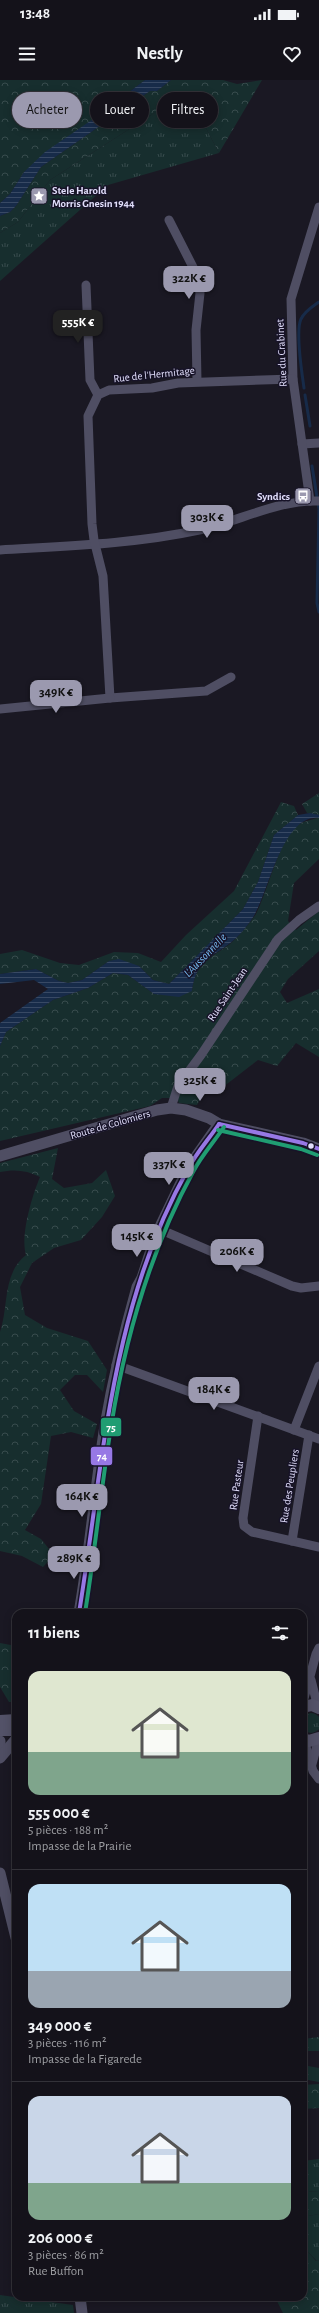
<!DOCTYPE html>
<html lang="fr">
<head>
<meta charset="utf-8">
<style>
  body { margin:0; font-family:"Alegreya Sans",sans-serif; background:#212027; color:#f1f3f6; height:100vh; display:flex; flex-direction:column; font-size:15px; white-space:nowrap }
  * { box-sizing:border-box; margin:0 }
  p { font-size:13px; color:#9d9ea2 }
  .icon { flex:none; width:22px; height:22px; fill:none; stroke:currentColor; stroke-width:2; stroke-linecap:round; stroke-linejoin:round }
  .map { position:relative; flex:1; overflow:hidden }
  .sheet { position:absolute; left:12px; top:1529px; width:295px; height:692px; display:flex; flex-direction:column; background:#14121a; border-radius:12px; box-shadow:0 2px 10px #0003,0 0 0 1px #333239 }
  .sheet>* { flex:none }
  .guide { position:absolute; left:12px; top:12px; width:295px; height:36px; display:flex; gap:8px }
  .price { position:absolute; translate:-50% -34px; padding:0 9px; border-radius:8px; background:#9b99af; color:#111; font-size:13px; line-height:26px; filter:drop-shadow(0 1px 2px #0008) }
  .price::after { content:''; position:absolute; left:50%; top:24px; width:12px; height:9px; margin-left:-6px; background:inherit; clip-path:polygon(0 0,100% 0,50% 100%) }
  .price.on { background:#222; color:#fff }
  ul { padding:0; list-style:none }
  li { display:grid; align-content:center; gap:8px; height:212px; padding:0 16px }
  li+li { border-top:1px solid #333239 }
  li span { display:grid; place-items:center; height:124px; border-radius:12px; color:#555 }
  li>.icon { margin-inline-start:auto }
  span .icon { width:72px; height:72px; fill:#fffc; stroke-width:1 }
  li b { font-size:17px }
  h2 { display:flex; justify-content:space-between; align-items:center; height:48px; padding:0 16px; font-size:17px }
  .chip { padding:0 14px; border-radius:18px; background:#14121a; box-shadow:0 2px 10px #0003,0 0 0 1px #333239; font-size:14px; line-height:36px }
  .chip.on { background:#9b99af; color:#111 }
  .status { display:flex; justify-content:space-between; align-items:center; height:28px; padding:0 20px; background:#14121a; direction:ltr }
  .status svg { height:11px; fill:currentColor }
  header { display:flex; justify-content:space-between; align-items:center; height:52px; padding:0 16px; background:#14121a; font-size:18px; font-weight:700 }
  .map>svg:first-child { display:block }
</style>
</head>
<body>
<div class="status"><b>13:48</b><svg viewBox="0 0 49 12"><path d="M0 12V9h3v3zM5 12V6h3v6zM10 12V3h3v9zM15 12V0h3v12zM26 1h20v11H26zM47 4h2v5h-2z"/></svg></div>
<header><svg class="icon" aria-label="menu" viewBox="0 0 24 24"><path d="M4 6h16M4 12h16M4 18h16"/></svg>Nestly<svg class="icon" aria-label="heart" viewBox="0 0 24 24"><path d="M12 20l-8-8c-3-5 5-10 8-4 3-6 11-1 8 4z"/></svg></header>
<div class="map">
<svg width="319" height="2233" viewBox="0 0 319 2233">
  <defs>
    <pattern id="grass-tufts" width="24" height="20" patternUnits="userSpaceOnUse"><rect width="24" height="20" fill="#172e2e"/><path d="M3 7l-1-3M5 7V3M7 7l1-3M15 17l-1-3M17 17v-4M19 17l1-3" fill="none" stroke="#384c4d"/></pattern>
    <pattern id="forest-crowns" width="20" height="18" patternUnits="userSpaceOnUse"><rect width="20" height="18" fill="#172e2e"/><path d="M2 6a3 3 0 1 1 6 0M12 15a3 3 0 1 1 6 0" fill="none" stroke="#384c4d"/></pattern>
    <pattern id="water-rules" width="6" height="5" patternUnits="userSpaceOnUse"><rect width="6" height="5" fill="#172b49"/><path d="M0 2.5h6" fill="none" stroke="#384964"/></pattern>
  </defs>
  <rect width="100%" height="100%" fill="#1a1823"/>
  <g fill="url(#grass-tufts)">
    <path d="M 187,12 L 219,73 L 108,105 L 0,201 L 0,153 L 18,142 L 50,100 Z"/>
    <circle cx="311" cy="1643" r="10"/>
    <path d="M 303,1985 L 319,1988 L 319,2002 L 303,1999 Z"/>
    <path d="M 319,2079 L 319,2111 L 303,2112 L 303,2081 Z"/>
    <path d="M 319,2134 L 319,2180 L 317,2181 L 308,2172 L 303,2171 L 303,2137 Z"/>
    <path d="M 0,2215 L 73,2225 L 74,2233 L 0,2233 Z"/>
  </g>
  <g fill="url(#forest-crowns)">
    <path d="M 0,0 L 145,0 L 24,92 L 10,114 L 0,123 Z"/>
    <path d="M 171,0 L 223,0 L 237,4 L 262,0 L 219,73 L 187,12 L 50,100 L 18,142 L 0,153 L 0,136 L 10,132 L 16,126 L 41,87 L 150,11 L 157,11 Z"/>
    <path d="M 319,713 L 319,735 L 307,733 L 302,724 Z"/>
    <path d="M 281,722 L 294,726 L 298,735 L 274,755 L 258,802 L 243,829 L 169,904 L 153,900 L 139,886 L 109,881 L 82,900 L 68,903 L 59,901 L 36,889 L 0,894 L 0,874 L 22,870 L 60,883 L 79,885 L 114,872 L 138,873 L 161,882 L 186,855 L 234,811 Z"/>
    <path d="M 317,738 L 319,738 L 319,779 L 294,803 L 288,841 L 296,850 L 319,831 L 319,871 L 288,899 L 280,912 L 287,923 L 319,909 L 319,977 L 296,963 L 277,986 L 258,980 L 214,1014 L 204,1012 L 197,1025 L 179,1023 L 177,1018 L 162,1018 L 150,1026 L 0,1061 L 0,966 L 6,952 L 53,920 L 88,908 L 113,893 L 128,895 L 154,914 L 192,911 C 196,882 208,880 230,864 C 238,857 250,843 256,834 C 267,813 280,758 297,745 C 302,742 311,740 317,738 Z"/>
    <path d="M 58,1068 L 52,1099 L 64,1108 L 92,1103 L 106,1090 L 115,1116 L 102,1137 L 81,1160 L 54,1168 L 32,1183 L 20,1207 L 25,1235 L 47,1248 L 88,1261 L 107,1290 L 103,1312 L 87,1295 L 75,1295 L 60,1310 L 74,1331 L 97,1344 L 93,1358 L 71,1352 L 51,1356 L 41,1424 L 25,1450 L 41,1459 L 54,1475 L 43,1487 L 22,1476 L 0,1471 L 0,1252 C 9,1226 2,1194 26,1175 C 20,1156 32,1116 40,1097 C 27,1090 14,1089 0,1092 L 0,1083 Z"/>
    <path d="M 0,1563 L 16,1566 L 16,1622 L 9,1622 L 0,1607 Z"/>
    <path d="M 319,1957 L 319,1971 L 303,1971 L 303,1959 Z"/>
    <path d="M 319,2004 L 319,2028 L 303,2029 L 303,2005 Z"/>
    <path d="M 319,2111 L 319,2134 L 303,2137 L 303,2112 Z"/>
    <path d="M 303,2171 L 308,2172 L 316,2181 L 319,2180 L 319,2233 L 283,2233 L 275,2217 L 303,2217 Z"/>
  </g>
  <g fill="url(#water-rules)">
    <path d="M 145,0 L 171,0 L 157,11 L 150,11 L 41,87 L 16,126 L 10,132 L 0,136 L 0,123 L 10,114 L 24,92 L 45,72 L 96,37 Z"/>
    <path d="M 310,733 L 319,735 L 319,738 C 283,734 269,810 255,834 C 250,843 238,858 229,864 C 208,879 196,882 192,911 L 179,917 L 154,914 L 128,895 L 113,893 L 88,908 L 53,920 L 6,952 L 0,966 L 0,943 L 48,909 L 34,900 L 0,904 L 0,894 L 36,889 L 59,901 L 68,903 L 82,900 L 109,881 L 119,879 L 139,886 L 153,900 L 169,904 L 243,829 L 258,802 L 274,755 L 298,735 Z"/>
  </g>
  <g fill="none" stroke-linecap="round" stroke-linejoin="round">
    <g stroke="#172b49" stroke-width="3">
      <path d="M 304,308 C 302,293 295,251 301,239 C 305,231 312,227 319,222"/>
      <path d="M 305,315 L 310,346"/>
      <path d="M 312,386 L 319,429 L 317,523 L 319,532"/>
    </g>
    <g stroke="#4f4e63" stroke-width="9">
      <path d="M 169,140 L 196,193 L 200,213 L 196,250 L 197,301"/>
      <path d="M 86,205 L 90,300 L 98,315"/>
      <path d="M 302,364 L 319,363"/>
      <path d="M 310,421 L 293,299 L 291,219 L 319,127"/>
      <path d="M 0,470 C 66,466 134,464 199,450 C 237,442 280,419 319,421"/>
      <path d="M 231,597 L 206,611 L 110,618 L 103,496 L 94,460 L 92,444 L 88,336 L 98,315 L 109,310 L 152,308 L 178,303 L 293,299"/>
      <path d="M 0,629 L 110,618"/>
      <path d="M 171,1028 L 178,1006 L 201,975 L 278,859 L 299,840 L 319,826"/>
      <path d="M 159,1149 L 292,1206 L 301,1208 L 319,1206"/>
      <path d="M 116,1285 L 319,1359"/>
      <path d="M 258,1336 L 243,1438 L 244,1446 L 252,1452 L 319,1467"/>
      <path d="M 294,1350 L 319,1286"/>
      <path d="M 292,1461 L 309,1355"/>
      <path d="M 311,1600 L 318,1627"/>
      <path d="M 303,1622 L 316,1574 L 319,1568"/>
      <path d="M 304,1660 L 313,1691 L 319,1699"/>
      <path d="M 312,1684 L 319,1658"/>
    </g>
    <g stroke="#4f4e63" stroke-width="11">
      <path d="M 0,1076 L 157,1030 L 171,1028 L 186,1030 L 209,1038 L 219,1044 L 303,1063 L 319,1069"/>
      <path d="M 79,1533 C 90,1471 95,1408 105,1346 C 113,1299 124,1253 137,1207 L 142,1198 L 156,1155 L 188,1088 L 219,1044"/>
      <path d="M 0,1661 L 0,1666"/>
      <path d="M 0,1678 L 16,1659"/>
      <path d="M 0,1793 L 16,1858"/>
      <path d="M 80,2217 L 82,2233"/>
    </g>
    <g stroke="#535268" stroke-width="12">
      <path d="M 303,1627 L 312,1625 L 319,1628"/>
      <path d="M 0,1641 L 16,1640"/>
      <path d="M 0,1650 L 16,1650"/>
      <path d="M 303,1659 L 309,1661 L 319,1658"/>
    </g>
    <g stroke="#171328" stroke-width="7">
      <g id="bus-1">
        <path d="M 219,1044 L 303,1063 L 319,1069"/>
        <path d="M 79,1533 C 104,1380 110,1228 188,1089 C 196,1073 209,1059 219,1044"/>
      </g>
    </g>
    <g stroke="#171328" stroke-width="7">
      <g id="bus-2">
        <path d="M 218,1050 L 301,1069 L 317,1075"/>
        <path d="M 85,1533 C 95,1471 101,1409 111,1347 C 125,1259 150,1171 193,1092 C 201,1076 214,1062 224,1047"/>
      </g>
    </g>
    <use href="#bus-1" stroke="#9778e5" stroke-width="4"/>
    <use href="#bus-2" stroke="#209d72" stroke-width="4"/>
  </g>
  <defs>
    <g id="sight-square" transform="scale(0.9)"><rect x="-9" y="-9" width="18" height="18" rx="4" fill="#9b99af" stroke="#171328"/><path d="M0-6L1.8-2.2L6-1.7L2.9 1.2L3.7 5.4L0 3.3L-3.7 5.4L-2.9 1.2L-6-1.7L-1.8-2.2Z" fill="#fff"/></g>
    <g id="bus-square" transform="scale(0.9)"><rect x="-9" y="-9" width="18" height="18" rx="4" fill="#9b99af" stroke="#171328"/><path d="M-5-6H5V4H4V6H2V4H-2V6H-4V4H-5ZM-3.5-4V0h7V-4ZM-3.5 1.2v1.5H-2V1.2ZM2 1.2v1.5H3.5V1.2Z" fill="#fff"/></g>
  </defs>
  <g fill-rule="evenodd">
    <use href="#sight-square" x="39" y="116"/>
    <use href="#bus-square" x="303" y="416"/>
  </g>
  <circle fill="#e1defb" stroke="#171328" stroke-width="1.5" cx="311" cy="1066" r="3.5"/>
  <g text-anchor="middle" stroke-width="3" stroke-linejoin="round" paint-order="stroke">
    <g font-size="11" font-weight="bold" fill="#e1defb" stroke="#171328" text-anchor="start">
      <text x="52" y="114">Stele Harold<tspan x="52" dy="13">Morris Gnesin 1944</tspan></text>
      <text x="290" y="420" text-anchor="end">Syndics</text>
    </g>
    <g font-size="11" fill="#e1defb" stroke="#171328">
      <text transform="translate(281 273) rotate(-93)" y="4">Rue du Crabinet</text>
      <text transform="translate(154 294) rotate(-6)" y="4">Rue de l'Hermitage</text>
      <text transform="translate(227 914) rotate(-56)" y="4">Rue Saint-Jean</text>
      <text transform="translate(110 1044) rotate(-16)" y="4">Route de Colomiers</text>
      <text transform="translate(236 1405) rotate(-82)" y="4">Rue Pasteur</text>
      <text transform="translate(289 1406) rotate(-81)" y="4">Rue des Peupliers</text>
    </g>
    <g font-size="12" font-style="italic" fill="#77baf0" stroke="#171328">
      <text transform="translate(205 875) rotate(-46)" y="4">L'Aussonnelle</text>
    </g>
  </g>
  <g stroke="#171328" stroke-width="1.5">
    <rect x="100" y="1337" width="22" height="20" rx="4" fill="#209d72"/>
    <rect x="90" y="1366" width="23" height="20" rx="4" fill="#9778e5"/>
  </g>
  <g font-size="11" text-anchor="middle" font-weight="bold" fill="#fff">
    <text x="111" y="1351">75</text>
    <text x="102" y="1380">74</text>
  </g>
</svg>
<b class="price" style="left:189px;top:220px">322K €</b>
<b class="price on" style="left:78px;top:264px">555K €</b>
<b class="price" style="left:207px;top:459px">303K €</b>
<b class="price" style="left:56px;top:634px">349K €</b>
<b class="price" style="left:200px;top:1022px">325K €</b>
<b class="price" style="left:169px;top:1106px">337K €</b>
<b class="price" style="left:137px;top:1178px">145K €</b>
<b class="price" style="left:237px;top:1193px">206K €</b>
<b class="price" style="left:214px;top:1331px">184K €</b>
<b class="price" style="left:82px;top:1438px">164K €</b>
<b class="price" style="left:74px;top:1500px">289K €</b>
<div class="guide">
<a class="chip on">Acheter</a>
<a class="chip">Louer</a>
<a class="chip">Filtres</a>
</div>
<section class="sheet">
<h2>11 biens<svg class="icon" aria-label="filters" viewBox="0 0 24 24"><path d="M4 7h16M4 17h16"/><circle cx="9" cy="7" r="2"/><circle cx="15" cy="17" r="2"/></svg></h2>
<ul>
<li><span style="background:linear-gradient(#dfe7d0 65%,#7fa58c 0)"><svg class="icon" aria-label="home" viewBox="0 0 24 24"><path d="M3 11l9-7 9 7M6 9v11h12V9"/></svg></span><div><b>555 000 €</b><p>5 pièces · 188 m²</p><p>Impasse de la Prairie</p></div></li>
<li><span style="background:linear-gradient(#bfe0f5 70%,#9aa5b1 0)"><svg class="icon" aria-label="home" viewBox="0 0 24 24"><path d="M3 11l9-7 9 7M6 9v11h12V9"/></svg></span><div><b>349 000 €</b><p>3 pièces · 116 m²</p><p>Impasse de la Figarede</p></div></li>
<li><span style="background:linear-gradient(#c9d6e8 70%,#7fa58c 0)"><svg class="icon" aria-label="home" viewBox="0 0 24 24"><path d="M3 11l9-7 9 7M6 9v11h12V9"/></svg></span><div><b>206 000 €</b><p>3 pièces · 86 m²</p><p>Rue Buffon</p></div></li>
</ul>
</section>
</div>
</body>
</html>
